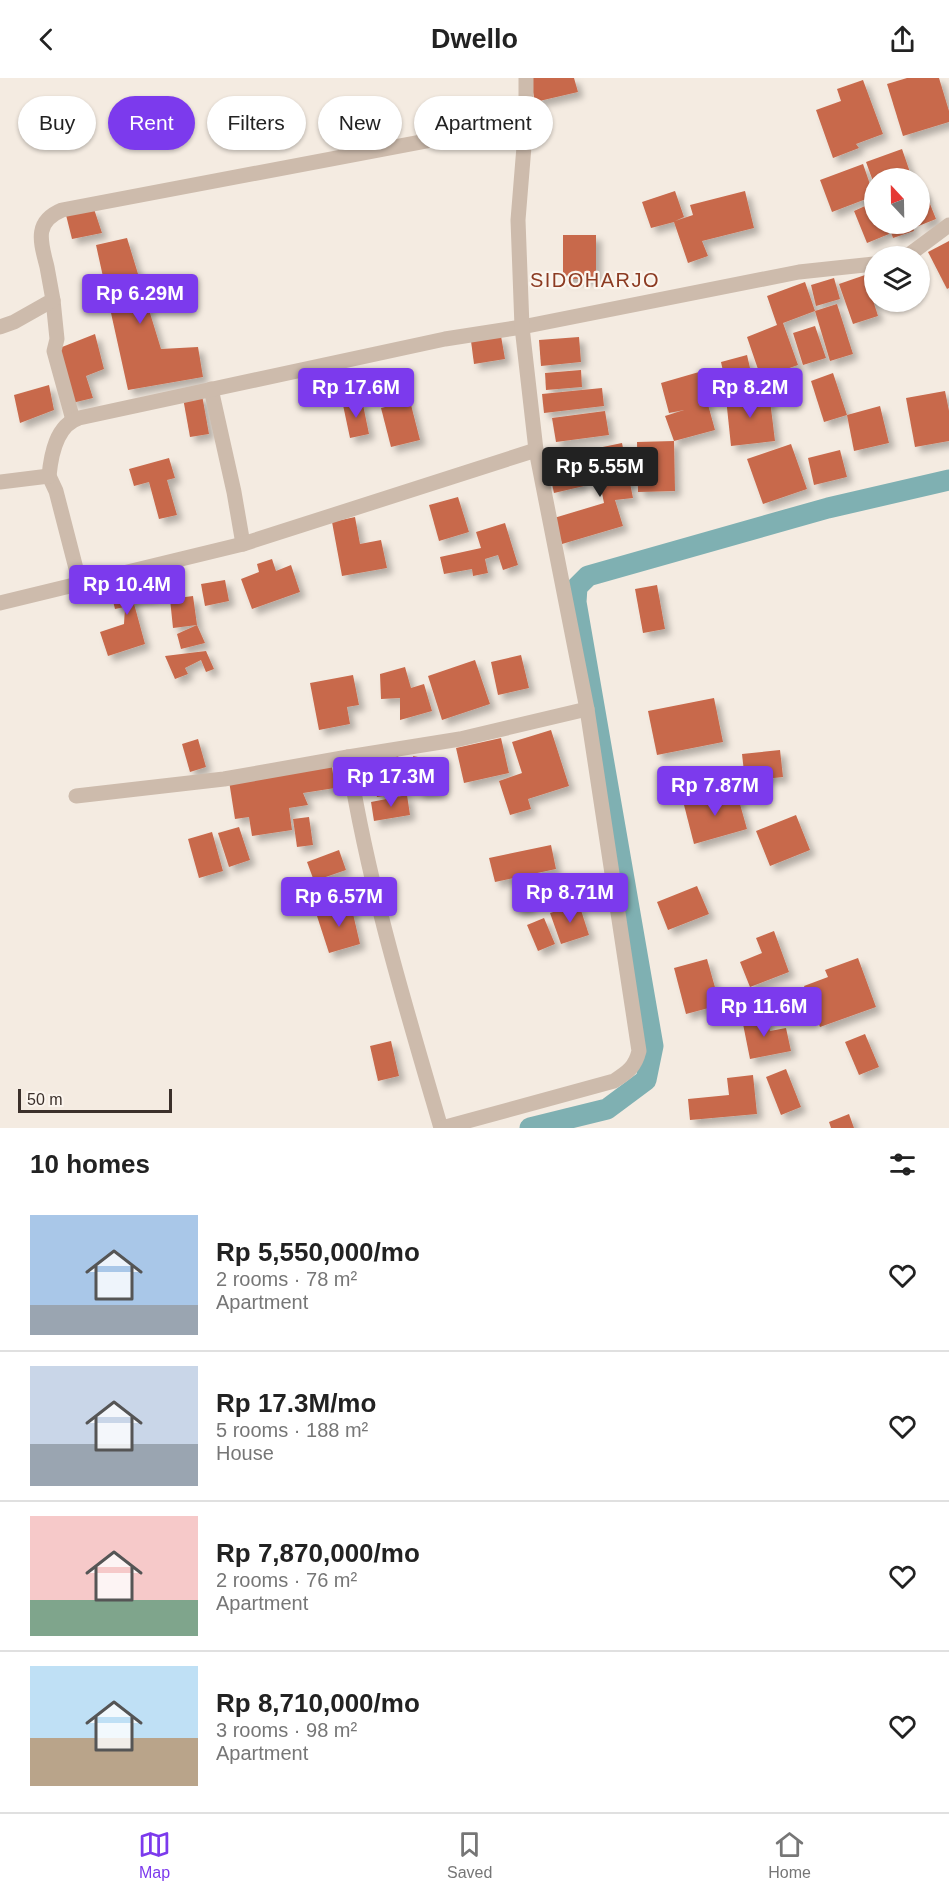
<!DOCTYPE html>
<html lang="en">
<head>
<meta charset="utf-8">
<style>
  body { margin:0; font-family:Helvetica,sans-serif; background:#f6f6f6; color:#222; height:100vh; display:flex; flex-direction:column; font-size:22px; white-space:nowrap }
  * { box-sizing:border-box; margin:0 }
  p { font-size:20px; color:#767676 }
  .icon { flex:none; width:33px; height:33px; fill:none; stroke:currentColor; stroke-width:2; stroke-linecap:round; stroke-linejoin:round }
  .map { position:relative; height:1050px; overflow:hidden }
  .drawer { display:flex; flex-direction:column; background:#fff; flex:1 }
  .drawer>* { flex:none }
  .top-card { position:absolute; left:18px; top:18px; width:600px; height:54px; display:flex; gap:12px }
  .needle { width:39px; rotate:338deg }
  .controls { position:absolute; left:864px; top:90px; display:grid; gap:12px }
  .controls a { display:grid; place-items:center; width:66px; height:66px; border-radius:50%; background:#fff; box-shadow:0 2px 4px #0004; font-size:30px }
  .scale { position:absolute; left:18px; bottom:15px; width:154px; box-sizing:border-box; padding-left:6px; border:3px solid #3b302b; border-top:0; font-size:16px; line-height:21px; white-space:nowrap; color:#3b302b; -webkit-text-stroke:4px #fbf5ee; paint-order:stroke }
  .price { position:absolute; translate:-50% -51px; padding:0 14px; border-radius:6px; background:#7c3aed; color:#fff; font-size:20px; line-height:39px; filter:drop-shadow(0 2px 3px #0008) }
  .price::after { content:''; position:absolute; left:50%; top:36px; width:18px; height:14px; margin-left:-9px; background:inherit; clip-path:polygon(0 0,100% 0,50% 100%) }
  .price.active { background:#222; color:#fff }
  ul { padding:0; list-style:none }
  li { display:flex; align-items:center; gap:18px; height:150px; padding:0 30px }
  li+li { border-top:2px solid #e0e0e0 }
  li span { display:grid; place-items:center; flex:none; width:168px; height:120px; border-radius:0px; color:#555 }
  li>.icon { margin-inline-start:auto }
  span .icon { width:72px; height:72px; fill:#fffc; stroke-width:1 }
  li b { font-size:26px }
  h2 { display:flex; justify-content:space-between; align-items:center; height:72px; padding:0 30px; font-size:26px }
  .chip { padding:0 21px; border-radius:27px; background:#fff; box-shadow:0 2px 4px #0004; font-size:21px; line-height:54px }
  .chip.active { background:#7c3aed; color:#fff }
  header { display:flex; justify-content:space-between; align-items:center; height:78px; padding:0 30px; background:#fff; font-size:27px; font-weight:600 }
  .menu { display:flex; justify-content:space-around; align-items:center; height:84px; border-top:2px solid #e0e0e0; background:#fff; font-size:16px; color:#767676 }
  .menu a { display:grid; justify-items:center; gap:3px }
  .menu .active { color:#7c3aed }
  .map>svg:first-child { display:block }
</style>
</head>
<body>
<header><svg class="icon" aria-label="back" viewBox="0 0 24 24"><path d="M15 5l-7 7 7 7"/></svg>Dwello<svg class="icon" aria-label="share" viewBox="0 0 24 24"><path d="M12 15V3M7 8l5-5 5 5M5 13v7h14v-7"/></svg></header>
<div class="map">
<svg width="949" height="1050" viewBox="0 0 949 1050">
  <defs>
    <filter id="shadow"><feDropShadow dx="5.5" dy="5.5" stdDeviation="3" flood-color="#0004"/></filter>
  </defs>
  <rect width="100%" height="100%" fill="#f4ebe1"/>
  <g fill="none" stroke-linecap="round" stroke-linejoin="round">
    <path stroke="#7fb0b2" stroke-width="21" d="M 530,1050 L 607,1031 L 646,1002 L 653,968 L 576,524 L 577,509 L 588,498 L 828,430 L 949,402"/>
  </g>
  <g fill="#c8694b" filter="url(#shadow)">
    <path d="M 530,0 L 574,0 L 578,14 L 535,24 Z"/>
    <path d="M 907,0 L 939,0 L 949,33 L 949,44 L 903,58 L 887,6 Z"/>
    <path d="M 863,2 L 883,56 L 856,66 L 859,70 L 833,80 L 816,32 L 841,23 L 837,11 Z"/>
    <path d="M 902,71 L 912,100 L 874,100 L 874,106 L 866,84 Z"/>
    <path d="M 863,86 L 874,118 L 832,134 L 820,102 Z"/>
    <path d="M 924,111 L 936,141 L 916,149 L 915,146 L 920,146 L 920,113 Z"/>
    <path d="M 675,113 L 684,139 L 675,143 L 693,137 L 690,127 L 745,113 L 754,150 L 702,163 L 708,178 L 688,185 L 674,144 L 651,150 L 642,124 Z"/>
    <path d="M 874,124 L 874,146 L 885,146 L 889,156 L 867,165 L 854,133 Z"/>
    <path d="M 94,131 L 102,155 L 72,161 L 66,137 Z"/>
    <path d="M 888,146 L 912,146 L 914,153 L 893,160 Z"/>
    <rect x="563" y="157" width="33" height="44"/>
    <path d="M 127,160 L 161,271 L 198,269 L 203,299 L 128,312 L 96,167 Z"/>
    <path d="M 949,163 L 949,210 L 947,211 L 928,174 Z"/>
    <path d="M 865,197 L 878,238 L 853,246 L 839,206 Z"/>
    <path d="M 834,200 L 840,221 L 816,228 L 811,207 Z"/>
    <path d="M 805,204 L 815,233 L 783,245 L 798,287 L 761,300 L 747,259 L 777,247 L 767,218 Z"/>
    <path d="M 837,226 L 853,276 L 830,283 L 815,233 Z"/>
    <path d="M 815,248 L 826,280 L 803,287 L 793,255 Z"/>
    <path d="M 95,256 L 104,291 L 86,298 L 93,320 L 72,325 L 57,271 Z"/>
    <path d="M 501,258 L 505,281 L 474,286 L 471,263 Z"/>
    <path d="M 579,259 L 581,284 L 541,288 L 539,262 Z"/>
    <path d="M 747,277 L 756,316 L 727,312 L 721,284 Z"/>
    <path d="M 581,292 L 582,309 L 546,312 L 545,295 Z"/>
    <path d="M 699,294 L 715,352 L 674,363 L 665,338 L 684,332 L 669,335 L 661,305 Z"/>
    <path d="M 833,295 L 847,337 L 824,344 L 811,303 Z"/>
    <path d="M 49,307 L 54,332 L 20,345 L 14,317 Z"/>
    <path d="M 602,310 L 604,328 L 544,335 L 542,316 Z"/>
    <path d="M 945,313 L 949,333 L 949,363 L 915,369 L 906,320 Z"/>
    <path d="M 769,314 L 775,363 L 731,368 L 726,320 Z"/>
    <path d="M 202,317 L 209,356 L 190,359 L 183,320 Z"/>
    <path d="M 362,322 L 369,356 L 350,360 L 343,327 Z"/>
    <path d="M 410,323 L 420,362 L 391,369 L 381,330 Z"/>
    <path d="M 880,328 L 889,365 L 854,373 L 847,337 Z"/>
    <path d="M 605,333 L 609,357 L 556,364 L 552,340 Z"/>
    <path d="M 674,363 L 675,413 L 638,414 L 637,364 Z"/>
    <path d="M 622,365 L 633,420 L 615,422 L 623,448 L 562,466 L 554,440 L 604,425 L 593,371 Z"/>
    <path d="M 791,366 L 807,411 L 763,426 L 747,381 Z"/>
    <path d="M 840,372 L 847,399 L 814,407 L 808,380 Z"/>
    <path d="M 169,380 L 175,400 L 167,402 L 177,437 L 159,441 L 149,404 L 134,408 L 129,391 Z"/>
    <path d="M 573,380 L 584,408 L 554,415 L 548,388 Z"/>
    <path d="M 458,419 L 469,454 L 439,463 L 429,427 Z"/>
    <path d="M 355,439 L 360,466 L 381,462 L 387,490 L 342,498 L 332,444 Z"/>
    <path d="M 505,445 L 518,487 L 503,492 L 498,477 L 485,481 L 488,495 L 473,498 L 472,491 L 444,496 L 440,479 L 481,470 L 476,454 Z"/>
    <path d="M 272,481 L 276,493 L 291,487 L 300,514 L 252,531 L 241,501 L 259,494 L 257,486 Z"/>
    <path d="M 149,498 L 153,518 L 133,522 L 145,566 L 108,578 L 100,554 L 124,546 L 125,529 L 115,531 L 109,507 Z"/>
    <path d="M 225,502 L 229,523 L 205,528 L 201,506 Z"/>
    <path d="M 657,507 L 665,551 L 643,555 L 635,511 Z"/>
    <path d="M 193,518 L 197,547 L 205,565 L 181,571 L 177,556 L 197,547 L 173,550 L 170,521 Z"/>
    <path d="M 206,573 L 214,591 L 206,594 L 201,582 L 185,590 L 188,596 L 175,601 L 165,578 Z"/>
    <path d="M 521,577 L 529,610 L 498,617 L 491,584 Z"/>
    <path d="M 475,582 L 490,626 L 442,642 L 428,598 Z"/>
    <path d="M 405,589 L 411,610 L 424,606 L 432,633 L 400,642 L 400,620 L 381,621 L 380,596 Z"/>
    <path d="M 353,597 L 359,627 L 347,629 L 350,646 L 319,652 L 310,605 Z"/>
    <path d="M 714,620 L 723,664 L 657,677 L 648,633 Z"/>
    <path d="M 551,652 L 569,708 L 528,721 L 531,731 L 510,737 L 499,703 L 522,695 L 512,664 Z"/>
    <path d="M 501,660 L 509,695 L 464,705 L 456,670 Z"/>
    <path d="M 198,661 L 206,689 L 190,694 L 182,666 Z"/>
    <path d="M 780,672 L 783,699 L 745,703 L 742,676 Z"/>
    <path d="M 398,677 L 404,715 L 377,719 L 371,682 Z"/>
    <path d="M 413,678 L 433,682 L 438,712 L 419,715 Z"/>
    <path d="M 332,689 L 335,710 L 303,715 L 308,727 L 289,730 L 292,752 L 252,758 L 249,739 L 235,741 L 229,703 Z"/>
    <path d="M 736,712 L 747,751 L 694,766 L 684,727 Z"/>
    <path d="M 407,717 L 410,737 L 374,743 L 371,724 Z"/>
    <path d="M 796,737 L 810,772 L 770,788 L 756,753 Z"/>
    <path d="M 309,739 L 313,767 L 297,769 L 293,741 Z"/>
    <path d="M 239,749 L 250,782 L 229,789 L 218,755 Z"/>
    <path d="M 212,754 L 223,793 L 199,800 L 188,761 Z"/>
    <path d="M 551,767 L 556,791 L 495,804 L 489,780 Z"/>
    <path d="M 339,772 L 346,792 L 314,803 L 307,784 Z"/>
    <path d="M 527,806 L 531,831 L 516,833 L 513,808 Z"/>
    <path d="M 697,808 L 709,836 L 668,852 L 657,824 Z"/>
    <path d="M 579,826 L 589,857 L 561,866 L 550,835 Z"/>
    <path d="M 351,827 L 360,866 L 329,875 L 316,835 Z"/>
    <path d="M 544,840 L 555,866 L 538,873 L 527,847 Z"/>
    <path d="M 774,853 L 789,894 L 750,909 L 740,884 L 762,875 L 756,860 Z"/>
    <path d="M 858,880 L 876,929 L 820,949 L 804,908 L 828,899 L 825,892 Z"/>
    <path d="M 707,881 L 720,927 L 686,936 L 674,890 Z"/>
    <path d="M 766,937 L 770,953 L 786,950 L 791,973 L 750,981 L 742,941 Z"/>
    <path d="M 865,956 L 879,989 L 859,997 L 845,964 Z"/>
    <path d="M 391,963 L 399,998 L 378,1003 L 370,968 Z"/>
    <path d="M 786,991 L 801,1029 L 781,1037 L 766,999 Z"/>
    <path d="M 753,997 L 757,1036 L 690,1042 L 688,1021 L 729,1017 L 727,1000 Z"/>
    <path d="M 849,1036 L 854,1050 L 831,1050 L 829,1044 Z"/>
  </g>
  <g fill="none" stroke-linecap="round" stroke-linejoin="round">
    <g stroke="#cdbbac" stroke-width="15">
      <path d="M 901,178 L 910,176 L 949,147"/>
      <path d="M 53,222 L 57,261 L 54,273 L 73,342"/>
      <path d="M 0,249 L 14,244 L 53,222 C 51,211 49,200 47,189 C 41,165 33,144 62,132 L 526,44"/>
      <path d="M 211,311 L 234,414 L 243,466"/>
      <path d="M 49,398 L 56,413 L 80,506"/>
      <path d="M 0,404 L 49,398 C 51,377 56,347 79,340 L 445,261 L 522,249 L 799,194 L 874,186"/>
      <path d="M 0,525 L 243,466 L 536,372"/>
      <path d="M 76,718 L 224,701 L 348,679"/>
      <path d="M 441,1050 C 405,927 368,806 348,679 L 460,661 L 587,631"/>
      <path d="M 442,1050 L 614,1003 C 628,994 635,989 639,973 L 587,631 L 536,372 L 522,249 L 518,142 L 526,44 L 526,0"/>
    </g>
  </g>
  <g text-anchor="middle" stroke-width="4.5" stroke-linejoin="round" paint-order="stroke">
    <g font-size="20" letter-spacing="1.5" fill="#8c3b22" stroke="#fbf5ee">
      <text x="595" y="209">SIDOHARJO</text>
    </g>
  </g>
</svg>
<div class="controls">
<a><svg class="needle" viewBox="-14 -14 28 28"><path d="M0-13l5 13h-10z" fill="#e53935"/><path d="M0 13l5-13h-10z" fill="#767676"/></svg></a>
<a><svg class="icon" aria-label="layers" viewBox="0 0 24 24"><path d="M12 4l9 5-9 5-9-5zM3 14l9 5 9-5"/></svg></a>
</div>
<div class="scale">50 m</div>
<b class="price" style="left:140px;top:247px">Rp 6.29M</b>
<b class="price" style="left:356px;top:341px">Rp 17.6M</b>
<b class="price" style="left:750px;top:341px">Rp 8.2M</b>
<b class="price active" style="left:600px;top:420px">Rp 5.55M</b>
<b class="price" style="left:127px;top:538px">Rp 10.4M</b>
<b class="price" style="left:391px;top:730px">Rp 17.3M</b>
<b class="price" style="left:715px;top:739px">Rp 7.87M</b>
<b class="price" style="left:570px;top:846px">Rp 8.71M</b>
<b class="price" style="left:339px;top:850px">Rp 6.57M</b>
<b class="price" style="left:764px;top:960px">Rp 11.6M</b>
<div class="top-card">
<a class="chip">Buy</a>
<a class="chip active">Rent</a>
<a class="chip">Filters</a>
<a class="chip">New</a>
<a class="chip">Apartment</a>
</div>
</div>
<section class="drawer">
<h2>10 homes<svg class="icon" aria-label="filters" viewBox="0 0 24 24"><path d="M4 7h16M4 17h16"/><circle cx="9" cy="7" r="2"/><circle cx="15" cy="17" r="2"/></svg></h2>
<ul>
<li><span style="background:linear-gradient(#a9c7e8 75%,#9aa5b1 0)"><svg class="icon" aria-label="home" viewBox="0 0 24 24"><path d="M3 11l9-7 9 7M6 9v11h12V9"/></svg></span><div><b>Rp 5,550,000/mo</b><p>2 rooms · 78 m²</p><p>Apartment</p></div><svg class="icon" aria-label="heart" viewBox="0 0 24 24"><path d="M12 20l-8-8c-3-5 5-10 8-4 3-6 11-1 8 4z"/></svg></li>
<li><span style="background:linear-gradient(#c9d6e8 65%,#9aa5b1 0)"><svg class="icon" aria-label="home" viewBox="0 0 24 24"><path d="M3 11l9-7 9 7M6 9v11h12V9"/></svg></span><div><b>Rp 17.3M/mo</b><p>5 rooms · 188 m²</p><p>House</p></div><svg class="icon" aria-label="heart" viewBox="0 0 24 24"><path d="M12 20l-8-8c-3-5 5-10 8-4 3-6 11-1 8 4z"/></svg></li>
<li><span style="background:linear-gradient(#f6c9c9 70%,#7fa58c 0)"><svg class="icon" aria-label="home" viewBox="0 0 24 24"><path d="M3 11l9-7 9 7M6 9v11h12V9"/></svg></span><div><b>Rp 7,870,000/mo</b><p>2 rooms · 76 m²</p><p>Apartment</p></div><svg class="icon" aria-label="heart" viewBox="0 0 24 24"><path d="M12 20l-8-8c-3-5 5-10 8-4 3-6 11-1 8 4z"/></svg></li>
<li><span style="background:linear-gradient(#bfe0f5 60%,#b9a48a 0)"><svg class="icon" aria-label="home" viewBox="0 0 24 24"><path d="M3 11l9-7 9 7M6 9v11h12V9"/></svg></span><div><b>Rp 8,710,000/mo</b><p>3 rooms · 98 m²</p><p>Apartment</p></div><svg class="icon" aria-label="heart" viewBox="0 0 24 24"><path d="M12 20l-8-8c-3-5 5-10 8-4 3-6 11-1 8 4z"/></svg></li>
</ul>
</section>
<nav class="menu">
<a class="active"><svg class="icon" aria-label="map" viewBox="0 0 24 24"><path d="M3 6l6-2 6 2 6-2v14l-6 2-6-2-6 2zM9 4v14M15 6v14"/></svg>Map</a>
<a><svg class="icon" aria-label="saved" viewBox="0 0 24 24"><path d="M7 4h10v16l-5-4-5 4z"/></svg>Saved</a>
<a><svg class="icon" aria-label="home" viewBox="0 0 24 24"><path d="M3 11l9-7 9 7M6 9v11h12V9"/></svg>Home</a>
</nav>
</body>
</html>
